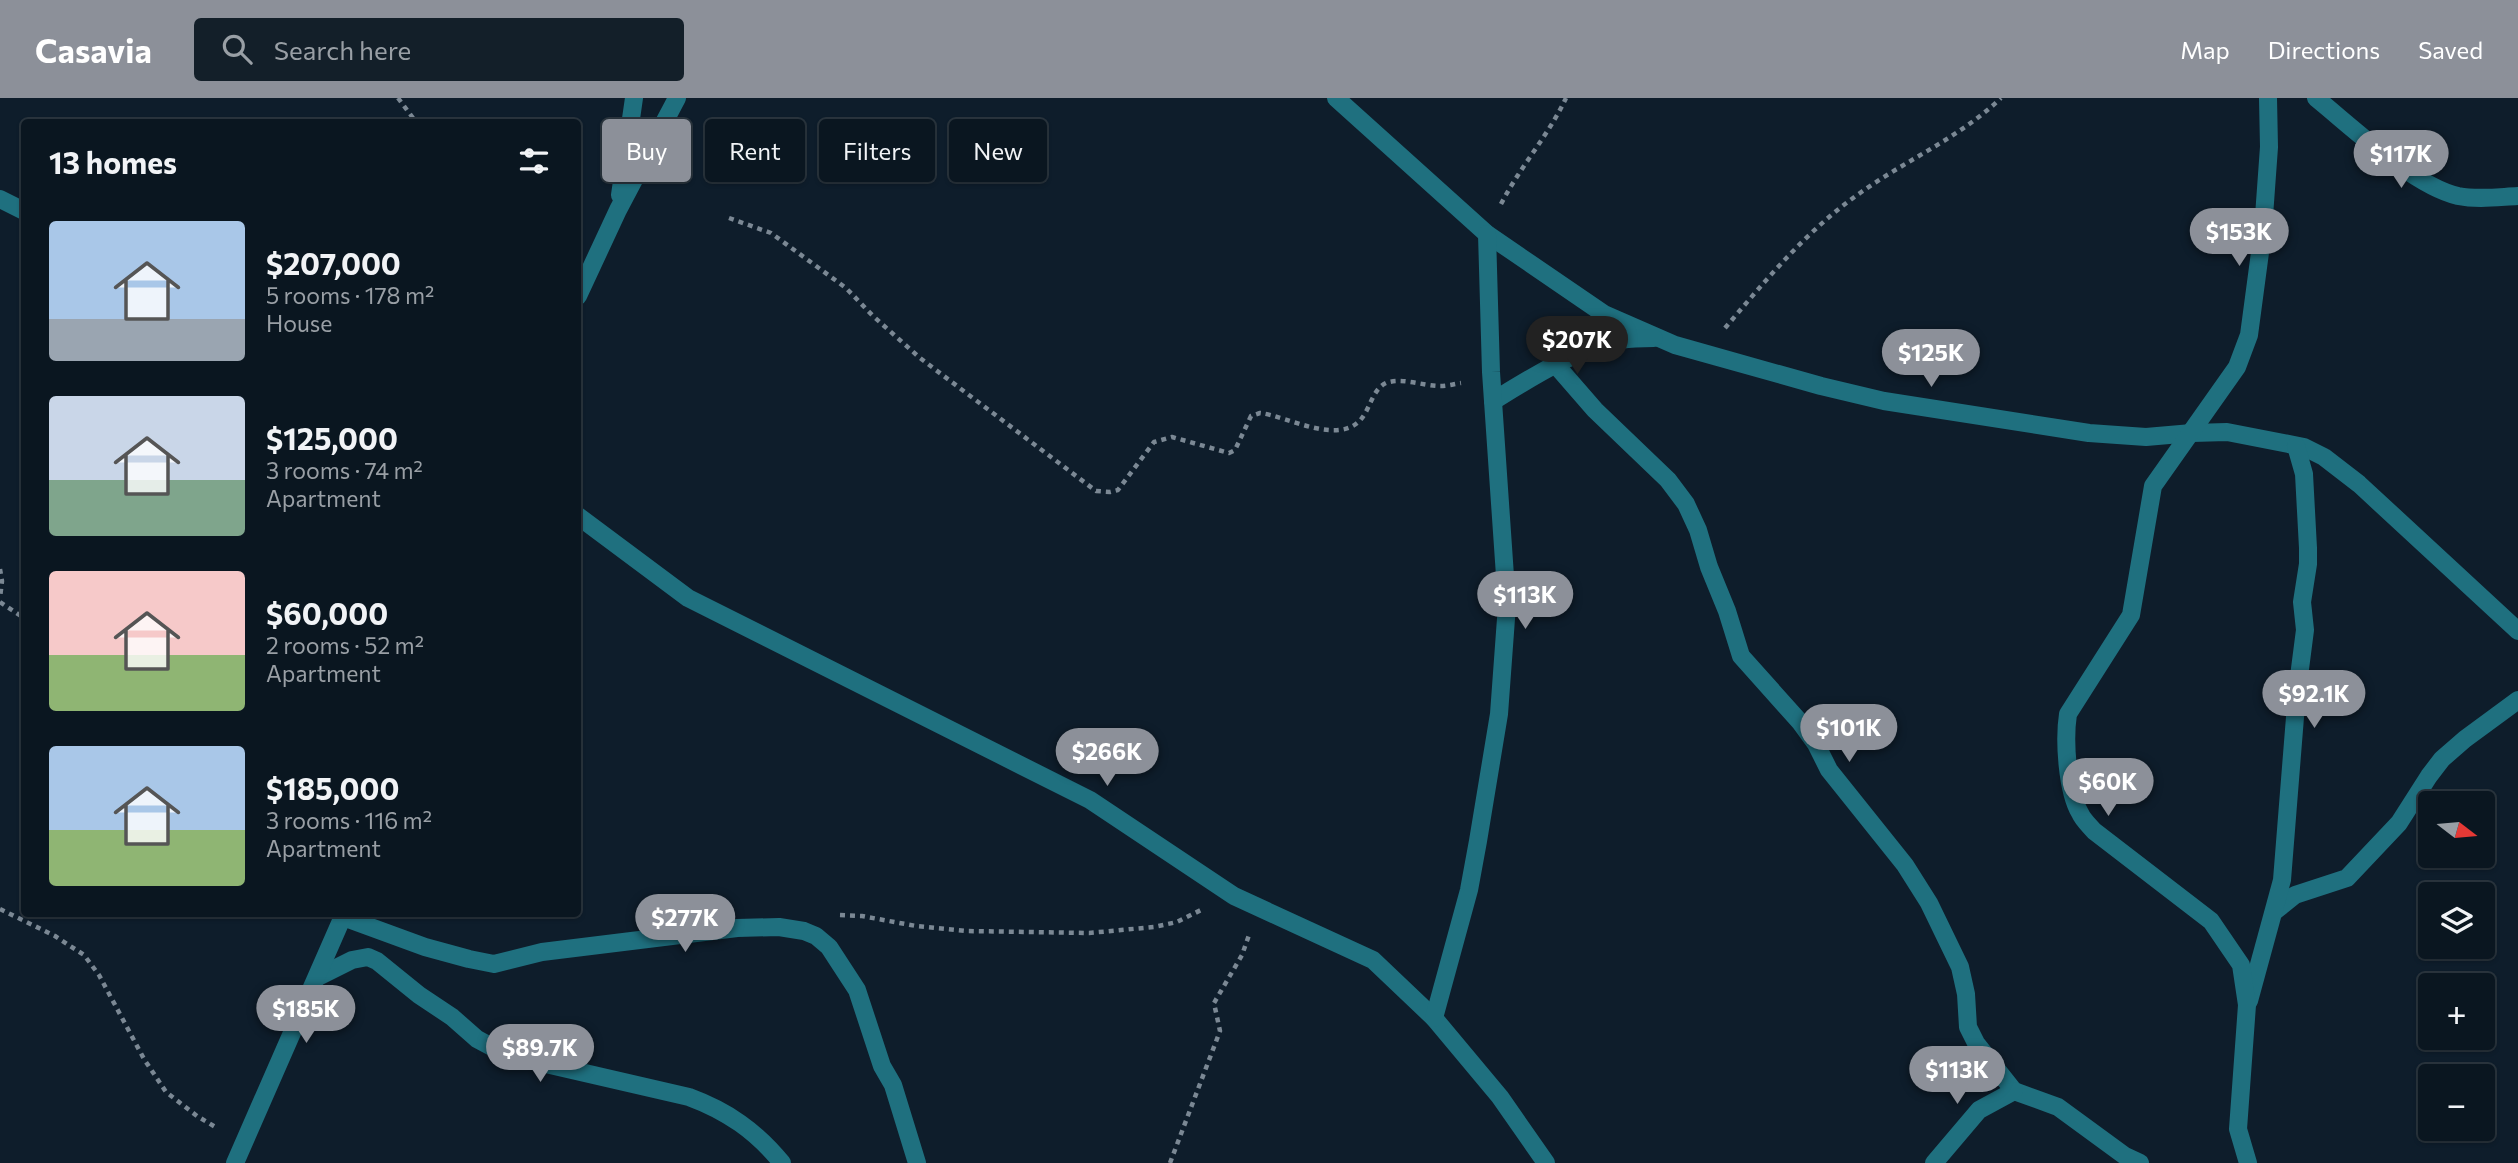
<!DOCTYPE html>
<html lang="en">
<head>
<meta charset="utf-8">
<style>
  body { margin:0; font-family:Commissioner,sans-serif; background:#131f29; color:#f1f3f6; height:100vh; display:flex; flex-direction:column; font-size:26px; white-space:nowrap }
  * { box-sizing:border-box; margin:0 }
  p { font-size:23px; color:#999fa5 }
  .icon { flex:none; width:38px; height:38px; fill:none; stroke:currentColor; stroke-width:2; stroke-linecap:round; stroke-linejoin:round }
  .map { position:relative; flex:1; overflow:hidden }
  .panel { position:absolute; left:21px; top:21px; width:560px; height:798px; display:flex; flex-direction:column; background:#0a1620; border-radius:7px; box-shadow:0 2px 5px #0004,0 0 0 2px #2a353e }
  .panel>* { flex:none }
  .hud { position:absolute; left:602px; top:21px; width:665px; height:63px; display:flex; gap:14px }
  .needle { width:46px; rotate:106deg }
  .controls { position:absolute; left:2418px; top:693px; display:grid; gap:14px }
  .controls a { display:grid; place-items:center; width:77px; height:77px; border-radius:7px; background:#0a1620; box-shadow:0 2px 5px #0004,0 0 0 2px #2a353e; font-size:35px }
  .price { position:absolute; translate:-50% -60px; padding:0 16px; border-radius:24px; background:#8c9099; color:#fff; font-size:23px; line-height:46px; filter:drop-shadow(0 2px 4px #0008) }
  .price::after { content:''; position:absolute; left:50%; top:42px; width:21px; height:16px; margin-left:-10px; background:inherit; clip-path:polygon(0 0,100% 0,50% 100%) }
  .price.selected { background:#222; color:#fff }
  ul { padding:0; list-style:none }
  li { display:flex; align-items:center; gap:21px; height:175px; padding:0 28px }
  li span { display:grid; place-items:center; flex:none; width:196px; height:140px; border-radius:7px; color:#555 }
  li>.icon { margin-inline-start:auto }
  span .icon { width:84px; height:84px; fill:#fffc; stroke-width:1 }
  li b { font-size:30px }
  h2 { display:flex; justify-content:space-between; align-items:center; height:84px; padding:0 28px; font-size:30px }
  .chip { padding:0 24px; border-radius:7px; background:#0a1620; box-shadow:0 2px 5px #0004,0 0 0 2px #2a353e; font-size:24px; line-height:63px }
  .chip.selected { background:#8c9099; color:#fff }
  header { display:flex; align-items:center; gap:42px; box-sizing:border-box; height:98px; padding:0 35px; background:#8c9099; color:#fff }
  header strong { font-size:33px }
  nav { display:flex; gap:38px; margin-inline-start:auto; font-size:24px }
  .search { width:490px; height:63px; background:#131f29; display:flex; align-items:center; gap:18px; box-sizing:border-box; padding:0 24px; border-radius:7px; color:#999fa5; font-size:26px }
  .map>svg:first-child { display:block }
</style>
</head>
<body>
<header>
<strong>Casavia</strong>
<div class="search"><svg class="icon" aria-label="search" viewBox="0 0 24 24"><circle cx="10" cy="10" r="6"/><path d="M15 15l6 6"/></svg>Search here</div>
<nav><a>Map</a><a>Directions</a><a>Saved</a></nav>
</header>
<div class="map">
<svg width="2518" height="1065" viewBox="0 0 2518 1065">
  <rect width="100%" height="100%" fill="#0e1d2b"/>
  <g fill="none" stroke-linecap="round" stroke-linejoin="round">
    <g stroke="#7b8894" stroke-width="4.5" stroke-dasharray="5 5" stroke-linecap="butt">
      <path d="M 398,0 L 416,24"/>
      <path d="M 1501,106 C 1520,69 1548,38 1566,0"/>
      <path d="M 729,120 L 771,135 L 846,190 L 873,218 L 920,260 L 1096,393 L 1110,394 L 1118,392 L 1154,344 L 1172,339 L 1229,355 L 1235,352 L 1251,318 L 1260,315 C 1287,318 1340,349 1362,320 C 1370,310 1373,291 1386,285 C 1402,279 1423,288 1440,288 C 1447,288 1454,286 1461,285"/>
      <path d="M 1725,230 C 1766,182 1807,132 1860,95 C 1906,62 1959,40 2001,0"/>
      <path d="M 0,471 L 2,483 L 0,500"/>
      <path d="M 0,504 L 24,520"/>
      <path d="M 0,811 L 55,838 L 84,857 L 99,877 L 144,961 L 166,994 L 197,1018 L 217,1030"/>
      <path d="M 840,817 L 862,818 L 916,828 L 966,833 L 1089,835 L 1154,829 L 1177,824 L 1201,812"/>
      <path d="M 1170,1065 L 1220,933 L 1214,905 L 1242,857 L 1249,837"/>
    </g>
    <g stroke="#1f707f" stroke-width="18">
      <path d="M 1336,0 L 1487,136 L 1604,216 L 1675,247 L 1821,288 L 1884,303 L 2089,335 L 2146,339 L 2192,335 L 2227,334 L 2304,349 L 2324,359 L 2359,386 L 2518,533"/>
      <path d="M 2316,0 C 2353,30 2414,88 2458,98 C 2478,102 2498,99 2518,98"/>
      <path d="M 620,97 L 634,0"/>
      <path d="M 0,101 L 24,113"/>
      <path d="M 578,198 L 618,112 L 677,0"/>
      <path d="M 1555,266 L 1595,312 L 1668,382 L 1686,406 L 1698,432 L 1709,469 L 1727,513 L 1741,558 L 1800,624 L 1816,646 L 1829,672 L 1905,767 L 1929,805 L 1960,869 L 1966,896 L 1968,929 L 1976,945 L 2014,993 L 2058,1009 L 2125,1058 L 2140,1065"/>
      <path d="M 1493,303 C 1534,278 1574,252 1621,242 C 1632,240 1643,240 1654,240"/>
      <path d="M 578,418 L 688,500 L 1090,702 L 1234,798 L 1373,862 L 1434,920 L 1500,999 L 1546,1065"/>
      <path d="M 2275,813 L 2295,797 L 2347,780 L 2399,725 L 2429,678 L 2442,661 L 2465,641 L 2518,602"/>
      <path d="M 343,819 L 425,849 L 469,861 L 494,866 L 542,854 L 737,830 L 779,829 L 804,833 L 816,838 L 829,849 L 857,892 L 882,968 L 893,987 L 917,1065"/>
      <path d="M 318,879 L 352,862 L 368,859 L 377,863 L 419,897 L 452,919 L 477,941 L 507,957 L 689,999 C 727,1013 756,1033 782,1065"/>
      <path d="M 2249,903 L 2282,782 L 2297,594 L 2305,532 L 2302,504 L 2308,466 L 2308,450 L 2304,376 L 2296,348"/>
      <path d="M 1434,920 L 1469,792 L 1478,743 L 1499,616 L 1507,507 L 1491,274 L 1487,136"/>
      <path d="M 235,1065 L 344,816"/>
      <path d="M 1934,1065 L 1979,1012 L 2014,993"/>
      <path d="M 2248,1065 L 2238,1031 L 2247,907 L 2241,867 L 2211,823 L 2094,733 C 2089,727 2083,722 2080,715 C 2067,693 2064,642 2068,616 L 2131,517 L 2153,388 L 2237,269 L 2249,237 L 2263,132 L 2269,49 L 2268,0"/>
    </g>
  </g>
</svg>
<div class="controls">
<a><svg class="needle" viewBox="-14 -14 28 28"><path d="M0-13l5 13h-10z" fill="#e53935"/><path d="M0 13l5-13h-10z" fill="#999fa5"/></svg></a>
<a><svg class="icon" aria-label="layers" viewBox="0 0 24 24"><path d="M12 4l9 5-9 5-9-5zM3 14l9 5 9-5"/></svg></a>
<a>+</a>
<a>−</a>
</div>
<b class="price" style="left:2401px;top:92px">$117K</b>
<b class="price" style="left:2239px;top:170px">$153K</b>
<b class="price selected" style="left:1577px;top:278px">$207K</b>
<b class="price" style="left:1931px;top:291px">$125K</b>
<b class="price" style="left:1525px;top:533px">$113K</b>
<b class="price" style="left:2314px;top:632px">$92.1K</b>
<b class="price" style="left:1849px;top:666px">$101K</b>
<b class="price" style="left:1107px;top:690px">$266K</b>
<b class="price" style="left:2108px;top:720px">$60K</b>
<b class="price" style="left:685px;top:856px">$277K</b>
<b class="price" style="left:306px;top:947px">$185K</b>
<b class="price" style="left:540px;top:986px">$89.7K</b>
<b class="price" style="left:1957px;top:1008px">$113K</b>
<div class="hud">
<a class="chip selected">Buy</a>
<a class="chip">Rent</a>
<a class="chip">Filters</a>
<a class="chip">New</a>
</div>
<section class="panel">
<h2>13 homes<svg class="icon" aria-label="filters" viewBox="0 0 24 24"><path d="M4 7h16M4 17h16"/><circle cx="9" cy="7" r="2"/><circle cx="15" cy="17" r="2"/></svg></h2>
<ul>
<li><span style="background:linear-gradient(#a9c7e8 70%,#9aa5b1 0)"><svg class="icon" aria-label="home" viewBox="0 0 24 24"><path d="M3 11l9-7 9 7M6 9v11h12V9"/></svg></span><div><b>$207,000</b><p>5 rooms · 178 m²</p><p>House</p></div></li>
<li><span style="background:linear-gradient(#c9d6e8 60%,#7fa58c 0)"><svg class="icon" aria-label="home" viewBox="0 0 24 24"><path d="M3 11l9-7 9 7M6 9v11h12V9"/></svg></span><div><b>$125,000</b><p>3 rooms · 74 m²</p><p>Apartment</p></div></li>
<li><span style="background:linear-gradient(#f6c9c9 60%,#8fb573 0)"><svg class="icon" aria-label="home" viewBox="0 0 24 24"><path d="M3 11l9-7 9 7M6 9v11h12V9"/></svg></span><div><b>$60,000</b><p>2 rooms · 52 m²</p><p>Apartment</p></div></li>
<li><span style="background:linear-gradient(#a9c7e8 60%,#8fb573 0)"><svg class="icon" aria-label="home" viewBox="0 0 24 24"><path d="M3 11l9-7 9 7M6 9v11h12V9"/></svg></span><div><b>$185,000</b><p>3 rooms · 116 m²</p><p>Apartment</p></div></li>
</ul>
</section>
</div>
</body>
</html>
